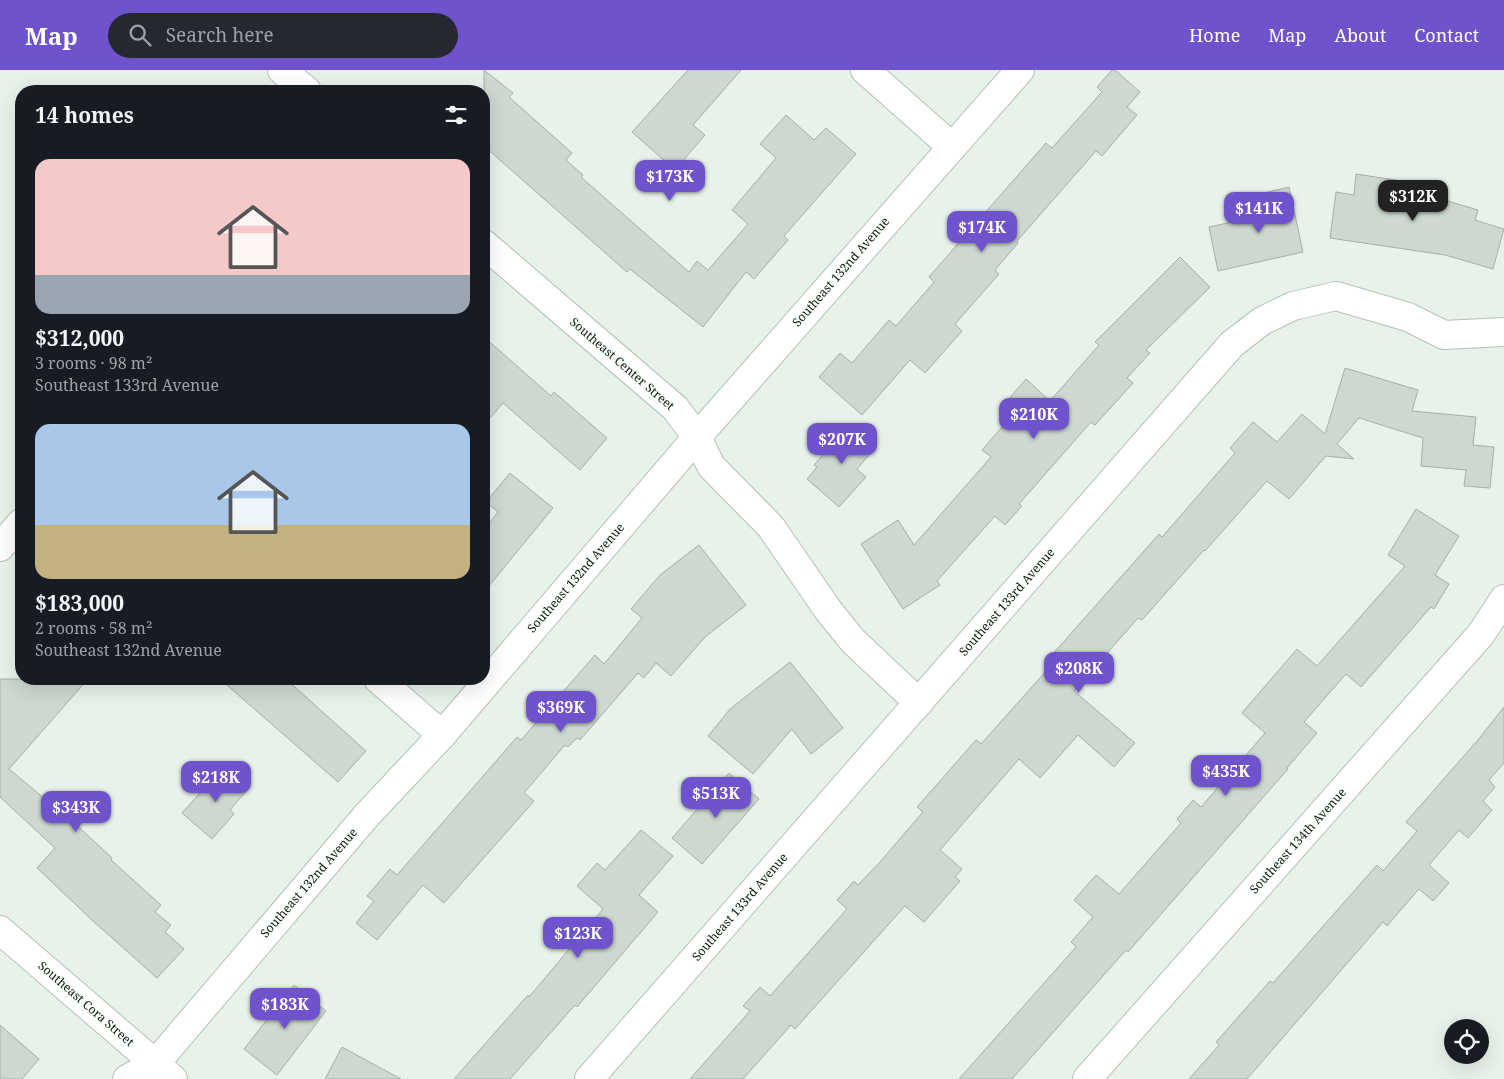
<!DOCTYPE html>
<html lang="en">
<head>
<meta charset="utf-8">
<style>
  body { margin:0; font-family:"Noto Serif",serif; background:#242831; color:#f1f3f6; height:100vh; display:flex; flex-direction:column; font-size:19px; white-space:nowrap }
  * { box-sizing:border-box; margin:0 }
  p { font-size:16px; color:#9ea1a6 }
  .icon { flex:none; width:28px; height:28px; fill:none; stroke:currentColor; stroke-width:2; stroke-linecap:round; stroke-linejoin:round }
  .map { position:relative; flex:1; overflow:hidden }
  .drawer { position:absolute; left:15px; top:15px; width:475px; height:600px; display:flex; flex-direction:column; background:#171b24; border-radius:20px; box-shadow:0 5px 20px #0002 }
  .drawer>* { flex:none }
  .fabs { position:absolute; left:1444px; top:949px; display:grid; gap:10px }
  .fabs a { display:grid; place-items:center; width:45px; height:45px; border-radius:50%; background:#171b24; box-shadow:0 5px 20px #0002; font-size:25px }
  .price { position:absolute; translate:-50% -42px; padding:0 11px; border-radius:10px; background:#6e53cc; color:#fff; font-size:16px; line-height:32px; filter:drop-shadow(0 1px 2px #0008) }
  .price::after { content:''; position:absolute; left:50%; top:30px; width:15px; height:11px; margin-left:-8px; background:inherit; clip-path:polygon(0 0,100% 0,50% 100%) }
  .price.current { background:#222; color:#fff }
  ul { padding:0; list-style:none }
  li { display:grid; align-content:center; gap:10px; height:265px; padding:0 20px }
  li span { display:grid; place-items:center; height:155px; border-radius:15px; color:#555 }
  li>.icon { margin-inline-start:auto }
  span .icon { width:90px; height:90px; fill:#fffc; stroke-width:1 }
  li b { font-size:21px }
  h2 { display:flex; justify-content:space-between; align-items:center; height:60px; padding:0 20px; font-size:21px }
  header { display:flex; align-items:center; gap:30px; box-sizing:border-box; height:70px; padding:0 25px; background:#6e53cc; color:#fff }
  header strong { font-size:24px }
  nav { display:flex; gap:28px; margin-inline-start:auto; font-size:18px }
  .search { width:350px; height:45px; background:#242831; display:flex; align-items:center; gap:12px; box-sizing:border-box; padding:0 18px; border-radius:28px; color:#9ea1a6; font-size:19px }
  .map>svg:first-child { display:block }
</style>
</head>
<body>
<header>
<strong>Map</strong>
<div class="search"><svg class="icon" aria-label="search" viewBox="0 0 24 24"><circle cx="10" cy="10" r="6"/><path d="M15 15l6 6"/></svg>Search here</div>
<nav><a>Home</a><a>Map</a><a>About</a><a>Contact</a></nav>
</header>
<div class="map">
<svg width="1504" height="1009" viewBox="0 0 1504 1009">
  <rect width="100%" height="100%" fill="#e7f3ea"/>
  <g fill="#ccd8d0" stroke="#a5b1a8">
    <path d="M 484,0 L 513,23 L 509,27 L 572,83 L 566,90 L 583,105 L 581,107 L 689,202 L 697,191 L 708,200 L 748,154 L 732,140 L 776,88 L 760,74 L 786,45 L 814,70 L 826,58 L 856,84 L 784,166 L 788,170 L 754,209 L 746,202 L 703,257 L 630,199 L 627,202 L 484,76 Z"/>
    <path d="M 688,0 L 741,0 L 693,55 L 705,65 L 675,100 L 632,62 Z"/>
    <path d="M 1112,0 L 1115,0 L 1140,22 L 1127,37 L 1137,45 L 1102,86 L 1096,81 L 1017,171 L 1018,173 L 995,200 L 999,204 L 955,254 L 962,261 L 925,303 L 910,290 L 862,345 L 819,307 L 840,283 L 852,293 L 889,250 L 896,256 L 934,212 L 929,207 L 1046,73 L 1052,78 L 1102,22 L 1097,17 Z"/>
    <path d="M 1356,104 L 1415,113 L 1414,121 L 1478,140 L 1475,150 L 1504,159 L 1493,199 L 1445,185 L 1330,168 L 1336,122 L 1354,125 Z"/>
    <path d="M 1289,117 L 1303,182 L 1218,201 L 1209,157 L 1260,146 L 1256,125 Z"/>
    <path d="M 1180,187 L 1210,217 L 1146,280 L 1150,283 L 1127,308 L 1133,313 L 1095,355 L 1091,352 L 1019,434 L 1022,436 L 1005,455 L 995,446 L 937,511 L 940,515 L 903,539 L 861,474 L 898,450 L 914,475 L 991,387 L 982,380 L 1017,340 L 1007,331 L 1026,309 L 1050,331 L 1099,275 L 1095,272 Z"/>
    <path d="M 484,267 L 551,326 L 554,322 L 607,368 L 580,400 L 503,333 L 484,355 Z"/>
    <path d="M 1345,298 L 1418,320 L 1412,341 L 1476,347 L 1473,375 L 1494,377 L 1490,418 L 1464,416 L 1466,400 L 1421,396 L 1423,368 L 1359,348 L 1337,374 L 1354,389 L 1326,386 L 1289,429 L 1267,411 L 1205,481 L 1204,480 L 1142,550 L 1138,548 L 1074,621 L 1135,673 L 1114,697 L 1078,665 L 1040,708 L 1019,689 L 940,780 L 962,799 L 955,807 L 960,811 L 924,852 L 905,836 L 795,959 L 791,955 L 743,1009 L 690,1009 L 750,941 L 743,936 L 760,917 L 770,926 L 847,839 L 837,830 L 854,811 L 858,815 L 880,792 L 923,742 L 917,737 L 976,670 L 981,674 L 1056,590 L 1051,586 L 1159,464 L 1162,467 L 1235,383 L 1230,378 L 1253,352 L 1277,372 L 1302,344 L 1325,364 Z"/>
    <path d="M 851,353 L 877,376 L 857,399 L 866,407 L 839,437 L 807,409 L 817,397 L 814,395 Z"/>
    <path d="M 510,403 L 553,438 L 484,522 L 484,460 L 498,442 L 486,432 Z"/>
    <path d="M 1416,439 L 1459,466 L 1435,505 L 1449,514 L 1434,539 L 1431,537 L 1361,617 L 1346,604 L 1304,652 L 1317,663 L 1287,698 L 1288,699 L 1128,882 L 1126,880 L 1012,1009 L 959,1009 L 1076,877 L 1071,872 L 1093,847 L 1074,830 L 1096,805 L 1119,824 L 1181,753 L 1177,749 L 1193,730 L 1201,737 L 1265,663 L 1242,643 L 1297,579 L 1317,596 L 1405,496 L 1388,485 Z"/>
    <path d="M 699,475 L 746,535 L 705,567 L 671,606 L 656,593 L 644,608 L 638,603 L 580,670 L 577,668 L 568,677 L 565,675 L 524,723 L 534,731 L 444,833 L 423,815 L 377,870 L 356,853 L 374,831 L 367,826 L 390,799 L 397,805 L 517,667 L 521,670 L 595,585 L 604,594 L 642,548 L 631,539 L 660,505 Z"/>
    <path d="M 790,592 L 843,658 L 811,684 L 792,659 L 753,704 L 708,666 L 730,639 Z"/>
    <path d="M 0,609 L 88,609 L 9,699 L 51,734 L 52,732 L 112,788 L 111,790 L 161,835 L 155,842 L 171,855 L 165,862 L 184,879 L 157,908 L 93,851 L 37,798 L 55,778 L 0,727 Z"/>
    <path d="M 220,609 L 286,609 L 366,681 L 338,712 Z"/>
    <path d="M 1504,637 L 1504,693 L 1489,710 L 1495,717 L 1483,731 L 1492,740 L 1468,768 L 1459,760 L 1429,795 L 1449,813 L 1433,831 L 1419,819 L 1387,856 L 1383,852 L 1247,1009 L 1189,1009 L 1219,975 L 1216,972 L 1270,911 L 1273,913 L 1377,795 L 1383,801 L 1417,761 L 1406,752 L 1477,671 Z"/>
    <path d="M 224,696 L 249,718 L 230,740 L 234,744 L 212,769 L 182,743 Z"/>
    <path d="M 729,703 L 759,729 L 702,794 L 672,768 Z"/>
    <path d="M 641,760 L 673,786 L 639,825 L 658,842 L 577,937 L 575,935 L 510,1009 L 454,1009 L 528,925 L 529,927 L 603,839 L 577,816 L 597,793 L 605,800 Z"/>
    <path d="M 294,915 L 326,941 L 277,1005 L 244,979 Z"/>
    <path d="M 0,955 L 39,989 L 22,1009 L 0,1009 Z"/>
    <path d="M 342,977 L 401,1009 L 325,1009 Z"/>
  </g>
  <g fill="none" stroke-linecap="round" stroke-linejoin="round">
    <g stroke="#b5c1b8" stroke-width="30">
      <g id="minor">
        <path d="M 282,0 L 307,21"/>
        <path d="M 865,0 L 952,77"/>
        <path d="M 484,174 L 675,338 L 697,367 L 711,396 L 771,457 L 828,540 L 853,571 L 919,633"/>
        <path d="M 0,477 L 21,453"/>
        <path d="M 378,609 L 442,665"/>
        <path d="M 0,860 L 173,1009"/>
        <path d="M 127,1009 L 155,994 L 367,745 L 442,665 L 697,367 L 1020,0"/>
        <path d="M 589,1009 L 1232,274 L 1262,251 L 1293,236 L 1336,226 L 1408,247 L 1444,265 L 1504,262"/>
        <path d="M 1087,1009 L 1481,564 L 1504,529"/>
      </g>
    </g>
    <use href="#minor" stroke="#fff" stroke-width="28"/>
  </g>
  <g text-anchor="middle" stroke-width="4" stroke-linejoin="round" paint-order="stroke">
    <g font-size="12" fill="#101411" stroke="#f7fff9">
      <text transform="translate(841 202) rotate(-49)" y="4">Southeast 132nd Avenue</text>
      <text transform="translate(622 294) rotate(41)" y="4">Southeast Center Street</text>
      <text transform="translate(576 508) rotate(-49)" y="4">Southeast 132nd Avenue</text>
      <text transform="translate(1007 532) rotate(-49)" y="4">Southeast 133rd Avenue</text>
      <text transform="translate(1298 771) rotate(-48)" y="4">Southeast 134th Avenue</text>
      <text transform="translate(309 813) rotate(-49)" y="4">Southeast 132nd Avenue</text>
      <text transform="translate(740 837) rotate(-49)" y="4">Southeast 133rd Avenue</text>
      <text transform="translate(86 934) rotate(41)" y="4">Southeast Cora Street</text>
    </g>
  </g>
</svg>
<div class="fabs">
<a><svg class="icon" aria-label="locate" viewBox="0 0 24 24"><circle cx="12" cy="12" r="6"/><path d="M12 2v4M12 18v4M2 12h4M18 12h4"/></svg></a>
</div>
<b class="price" style="left:670px;top:132px">$173K</b>
<b class="price current" style="left:1413px;top:152px">$312K</b>
<b class="price" style="left:1259px;top:164px">$141K</b>
<b class="price" style="left:982px;top:183px">$174K</b>
<b class="price" style="left:1034px;top:370px">$210K</b>
<b class="price" style="left:842px;top:395px">$207K</b>
<b class="price" style="left:1079px;top:624px">$208K</b>
<b class="price" style="left:561px;top:663px">$369K</b>
<b class="price" style="left:1226px;top:727px">$435K</b>
<b class="price" style="left:216px;top:733px">$218K</b>
<b class="price" style="left:716px;top:749px">$513K</b>
<b class="price" style="left:76px;top:763px">$343K</b>
<b class="price" style="left:578px;top:889px">$123K</b>
<b class="price" style="left:285px;top:960px">$183K</b>
<section class="drawer">
<h2>14 homes<svg class="icon" aria-label="filters" viewBox="0 0 24 24"><path d="M4 7h16M4 17h16"/><circle cx="9" cy="7" r="2"/><circle cx="15" cy="17" r="2"/></svg></h2>
<ul>
<li><span style="background:linear-gradient(#f6c9c9 75%,#9aa5b1 0)"><svg class="icon" aria-label="home" viewBox="0 0 24 24"><path d="M3 11l9-7 9 7M6 9v11h12V9"/></svg></span><div><b>$312,000</b><p>3 rooms · 98 m²</p><p>Southeast 133rd Avenue</p></div></li>
<li><span style="background:linear-gradient(#a9c7e8 65%,#c2b280 0)"><svg class="icon" aria-label="home" viewBox="0 0 24 24"><path d="M3 11l9-7 9 7M6 9v11h12V9"/></svg></span><div><b>$183,000</b><p>2 rooms · 58 m²</p><p>Southeast 132nd Avenue</p></div></li>
</ul>
</section>
</div>
</body>
</html>
